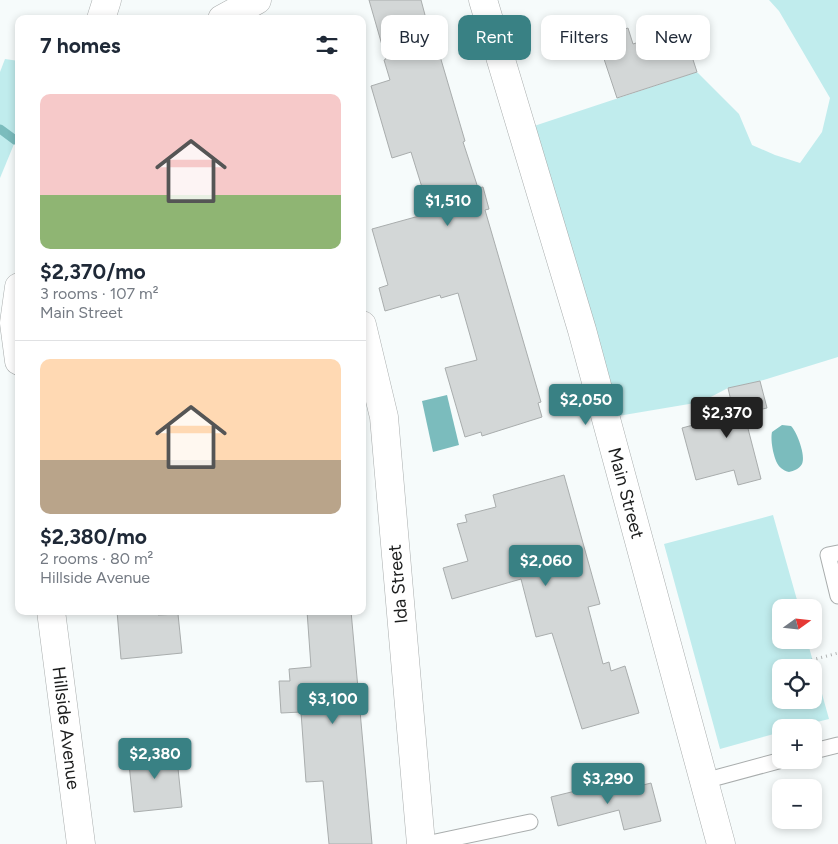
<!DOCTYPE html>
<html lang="en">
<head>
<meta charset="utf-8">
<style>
  body { margin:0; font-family:Figtree,sans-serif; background:#f6f6f7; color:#1f2937; height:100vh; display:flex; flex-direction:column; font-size:19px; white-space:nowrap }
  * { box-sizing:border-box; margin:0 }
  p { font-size:16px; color:#747a83 }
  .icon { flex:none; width:28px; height:28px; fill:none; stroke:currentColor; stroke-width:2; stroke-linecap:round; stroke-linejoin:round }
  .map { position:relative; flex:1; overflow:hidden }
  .drawer { position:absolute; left:15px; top:15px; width:351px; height:600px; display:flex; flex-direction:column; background:#fff; border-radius:10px; box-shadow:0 2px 8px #0003 }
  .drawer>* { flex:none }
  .banner { position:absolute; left:381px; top:15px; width:381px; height:45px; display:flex; gap:10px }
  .needle { width:32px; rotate:75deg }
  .controls { position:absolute; left:772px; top:599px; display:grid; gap:10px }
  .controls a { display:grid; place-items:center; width:50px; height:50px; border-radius:10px; background:#fff; box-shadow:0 2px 8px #0003; font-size:25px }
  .price { position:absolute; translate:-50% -42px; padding:0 11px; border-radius:5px; background:#398184; color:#fff; font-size:16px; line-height:32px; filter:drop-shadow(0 1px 2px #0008) }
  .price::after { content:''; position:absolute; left:50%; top:30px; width:15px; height:11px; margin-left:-8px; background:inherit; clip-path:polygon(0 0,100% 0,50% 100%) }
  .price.selected { background:#222; color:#fff }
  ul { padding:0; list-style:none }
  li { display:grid; align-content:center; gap:10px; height:265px; padding:0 25px }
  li+li { border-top:1px solid #e0e1e3 }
  li span { display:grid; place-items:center; height:155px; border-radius:10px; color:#555 }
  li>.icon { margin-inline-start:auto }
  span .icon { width:90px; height:90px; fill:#fffc; stroke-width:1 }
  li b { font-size:21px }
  h2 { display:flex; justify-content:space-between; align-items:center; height:60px; padding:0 25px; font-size:21px }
  .chip { padding:0 18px; border-radius:10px; background:#fff; box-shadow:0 2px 8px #0003; font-size:18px; line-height:45px }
  .chip.selected { background:#398184; color:#fff }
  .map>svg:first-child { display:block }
</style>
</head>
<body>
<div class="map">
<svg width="838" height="844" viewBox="0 0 838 844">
  <rect width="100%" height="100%" fill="#f6fbfb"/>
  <g fill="#c0eced" fill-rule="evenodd">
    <path d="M 769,0 L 838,0 L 838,357 L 760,381 L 728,388 L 701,402 L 606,418 L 522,130 L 697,72 L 739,114 L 752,145 L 775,155 L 800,163 L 822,132 L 830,98 L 779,11 Z"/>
    <path d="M 5,59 L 19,61 L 19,132 L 0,178 L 0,72 Z"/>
    <path d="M 773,515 L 799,607 L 781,608 L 781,640 L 807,640 L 829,719 L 797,727 L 781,728 L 781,732 L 720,749 L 664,544 ZM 781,668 L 814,668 L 814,700 L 781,700 Z"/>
  </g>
  <g fill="#7bbcbd">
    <path d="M 447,395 L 459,445 L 433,452 L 422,401 Z"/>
    <path d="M 782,425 L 791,426 C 797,432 806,456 802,464 C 799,469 794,471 789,472 C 787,472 782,469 781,468 C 774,463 770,440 772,432 Z"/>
  </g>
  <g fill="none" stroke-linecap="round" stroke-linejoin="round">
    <path stroke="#7bbcbd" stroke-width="9" d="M 0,129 L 15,140"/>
  </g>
  <g fill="#d3d7d7" stroke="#a9adad">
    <path d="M 369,0 L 421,0 L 429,30 L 432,29 L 465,141 L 463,142 L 478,188 L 483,187 L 489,209 L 485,210 L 541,402 L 538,403 L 542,417 L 482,436 L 481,432 L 465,437 L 445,368 L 477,360 L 458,293 L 441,298 L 440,295 L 385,311 L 379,288 L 388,285 L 372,229 L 430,213 L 411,152 L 392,158 L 371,86 L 390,80 L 384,60 L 386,59 Z"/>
    <path d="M 628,28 L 633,44 L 670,32 L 673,42 L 686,38 L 697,72 L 617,98 L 597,38 Z"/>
    <path d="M 760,381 L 767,408 L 744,413 L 761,479 L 738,485 L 734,470 L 696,480 L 682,428 L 734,414 L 728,388 Z"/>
    <path d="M 564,475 L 600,604 L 588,607 L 603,664 L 609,662 L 611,671 L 625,666 L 639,713 L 582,729 L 552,633 L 536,637 L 521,579 L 452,599 L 443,568 L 468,561 L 457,524 L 467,522 L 465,515 L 496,507 L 493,495 Z"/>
    <path d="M 117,611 L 158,611 L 158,615 L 178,614 L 182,653 L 121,659 Z"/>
    <path d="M 307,611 L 351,611 L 372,844 L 329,844 L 323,781 L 306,782 L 301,712 L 281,713 L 279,681 L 290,681 L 289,669 L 311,667 Z"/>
    <path d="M 176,749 L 182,807 L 134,812 L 128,754 Z"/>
    <path d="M 616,781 L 619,791 L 651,783 L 661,821 L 624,830 L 619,810 L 558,826 L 551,797 Z"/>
  </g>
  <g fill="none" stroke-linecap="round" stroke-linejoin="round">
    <g stroke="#a9adad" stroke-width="17">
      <g id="lane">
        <path d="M 838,553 L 828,555 L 838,596"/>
        <path d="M 814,751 L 838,745"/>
        <path d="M 704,781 L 782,760"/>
        <path d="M 426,844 L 530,822"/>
      </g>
    </g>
    <g stroke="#a9adad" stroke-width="29">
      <g id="street">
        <path d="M 101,19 L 107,0"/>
        <path d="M 222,19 L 257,0"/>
        <path d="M 19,287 L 14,323 L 19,361"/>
        <path d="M 362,325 L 384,417 L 421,844"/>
        <path d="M 51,611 L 81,844"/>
      </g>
    </g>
    <g stroke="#a9adad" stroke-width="29">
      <path id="secondary" d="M 483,0 L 582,330 L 721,844"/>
    </g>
    <g stroke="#b1b4b4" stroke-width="3" stroke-dasharray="1 4" stroke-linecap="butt">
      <path d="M 802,608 L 816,603"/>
      <path d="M 776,615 L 781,614"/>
      <path d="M 797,664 L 838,653"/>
    </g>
    <use href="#lane" stroke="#fff" stroke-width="15"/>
    <use href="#street" stroke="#fff" stroke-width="28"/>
    <use href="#secondary" stroke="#fff" stroke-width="28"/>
  </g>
  <g text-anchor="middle" stroke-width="5" stroke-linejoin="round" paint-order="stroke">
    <g font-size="18" fill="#1c1d1d" stroke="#fff">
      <text transform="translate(626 493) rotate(75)" y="6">Main Street</text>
      <text transform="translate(398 584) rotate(-95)" y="6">Ida Street</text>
      <text transform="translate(66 728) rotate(83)" y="6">Hillside Avenue</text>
    </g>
  </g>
</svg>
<div class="controls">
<a><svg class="needle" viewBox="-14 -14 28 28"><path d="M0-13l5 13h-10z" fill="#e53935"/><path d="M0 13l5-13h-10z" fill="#747a83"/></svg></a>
<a><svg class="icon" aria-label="locate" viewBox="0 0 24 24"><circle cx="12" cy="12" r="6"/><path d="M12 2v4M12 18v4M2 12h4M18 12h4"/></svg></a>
<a>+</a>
<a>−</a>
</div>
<b class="price" style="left:448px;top:227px">$1,510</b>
<b class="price" style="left:586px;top:426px">$2,050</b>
<b class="price selected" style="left:727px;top:439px">$2,370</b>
<b class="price" style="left:546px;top:587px">$2,060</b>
<b class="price" style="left:333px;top:725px">$3,100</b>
<b class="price" style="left:155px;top:780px">$2,380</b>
<b class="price" style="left:608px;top:805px">$3,290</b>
<div class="banner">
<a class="chip">Buy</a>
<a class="chip selected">Rent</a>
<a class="chip">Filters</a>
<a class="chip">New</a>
</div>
<section class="drawer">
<h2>7 homes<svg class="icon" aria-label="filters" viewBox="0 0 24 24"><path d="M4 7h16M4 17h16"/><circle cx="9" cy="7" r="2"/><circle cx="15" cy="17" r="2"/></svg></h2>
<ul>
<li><span style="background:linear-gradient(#f6c9c9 65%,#8fb573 0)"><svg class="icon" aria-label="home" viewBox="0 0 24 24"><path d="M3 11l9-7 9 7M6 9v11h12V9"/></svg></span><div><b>$2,370/mo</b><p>3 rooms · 107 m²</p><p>Main Street</p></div></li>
<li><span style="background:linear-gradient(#ffd9b3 65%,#b9a48a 0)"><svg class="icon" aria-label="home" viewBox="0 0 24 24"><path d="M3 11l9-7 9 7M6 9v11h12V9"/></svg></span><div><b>$2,380/mo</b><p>2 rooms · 80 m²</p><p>Hillside Avenue</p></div></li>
</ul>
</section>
</div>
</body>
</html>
